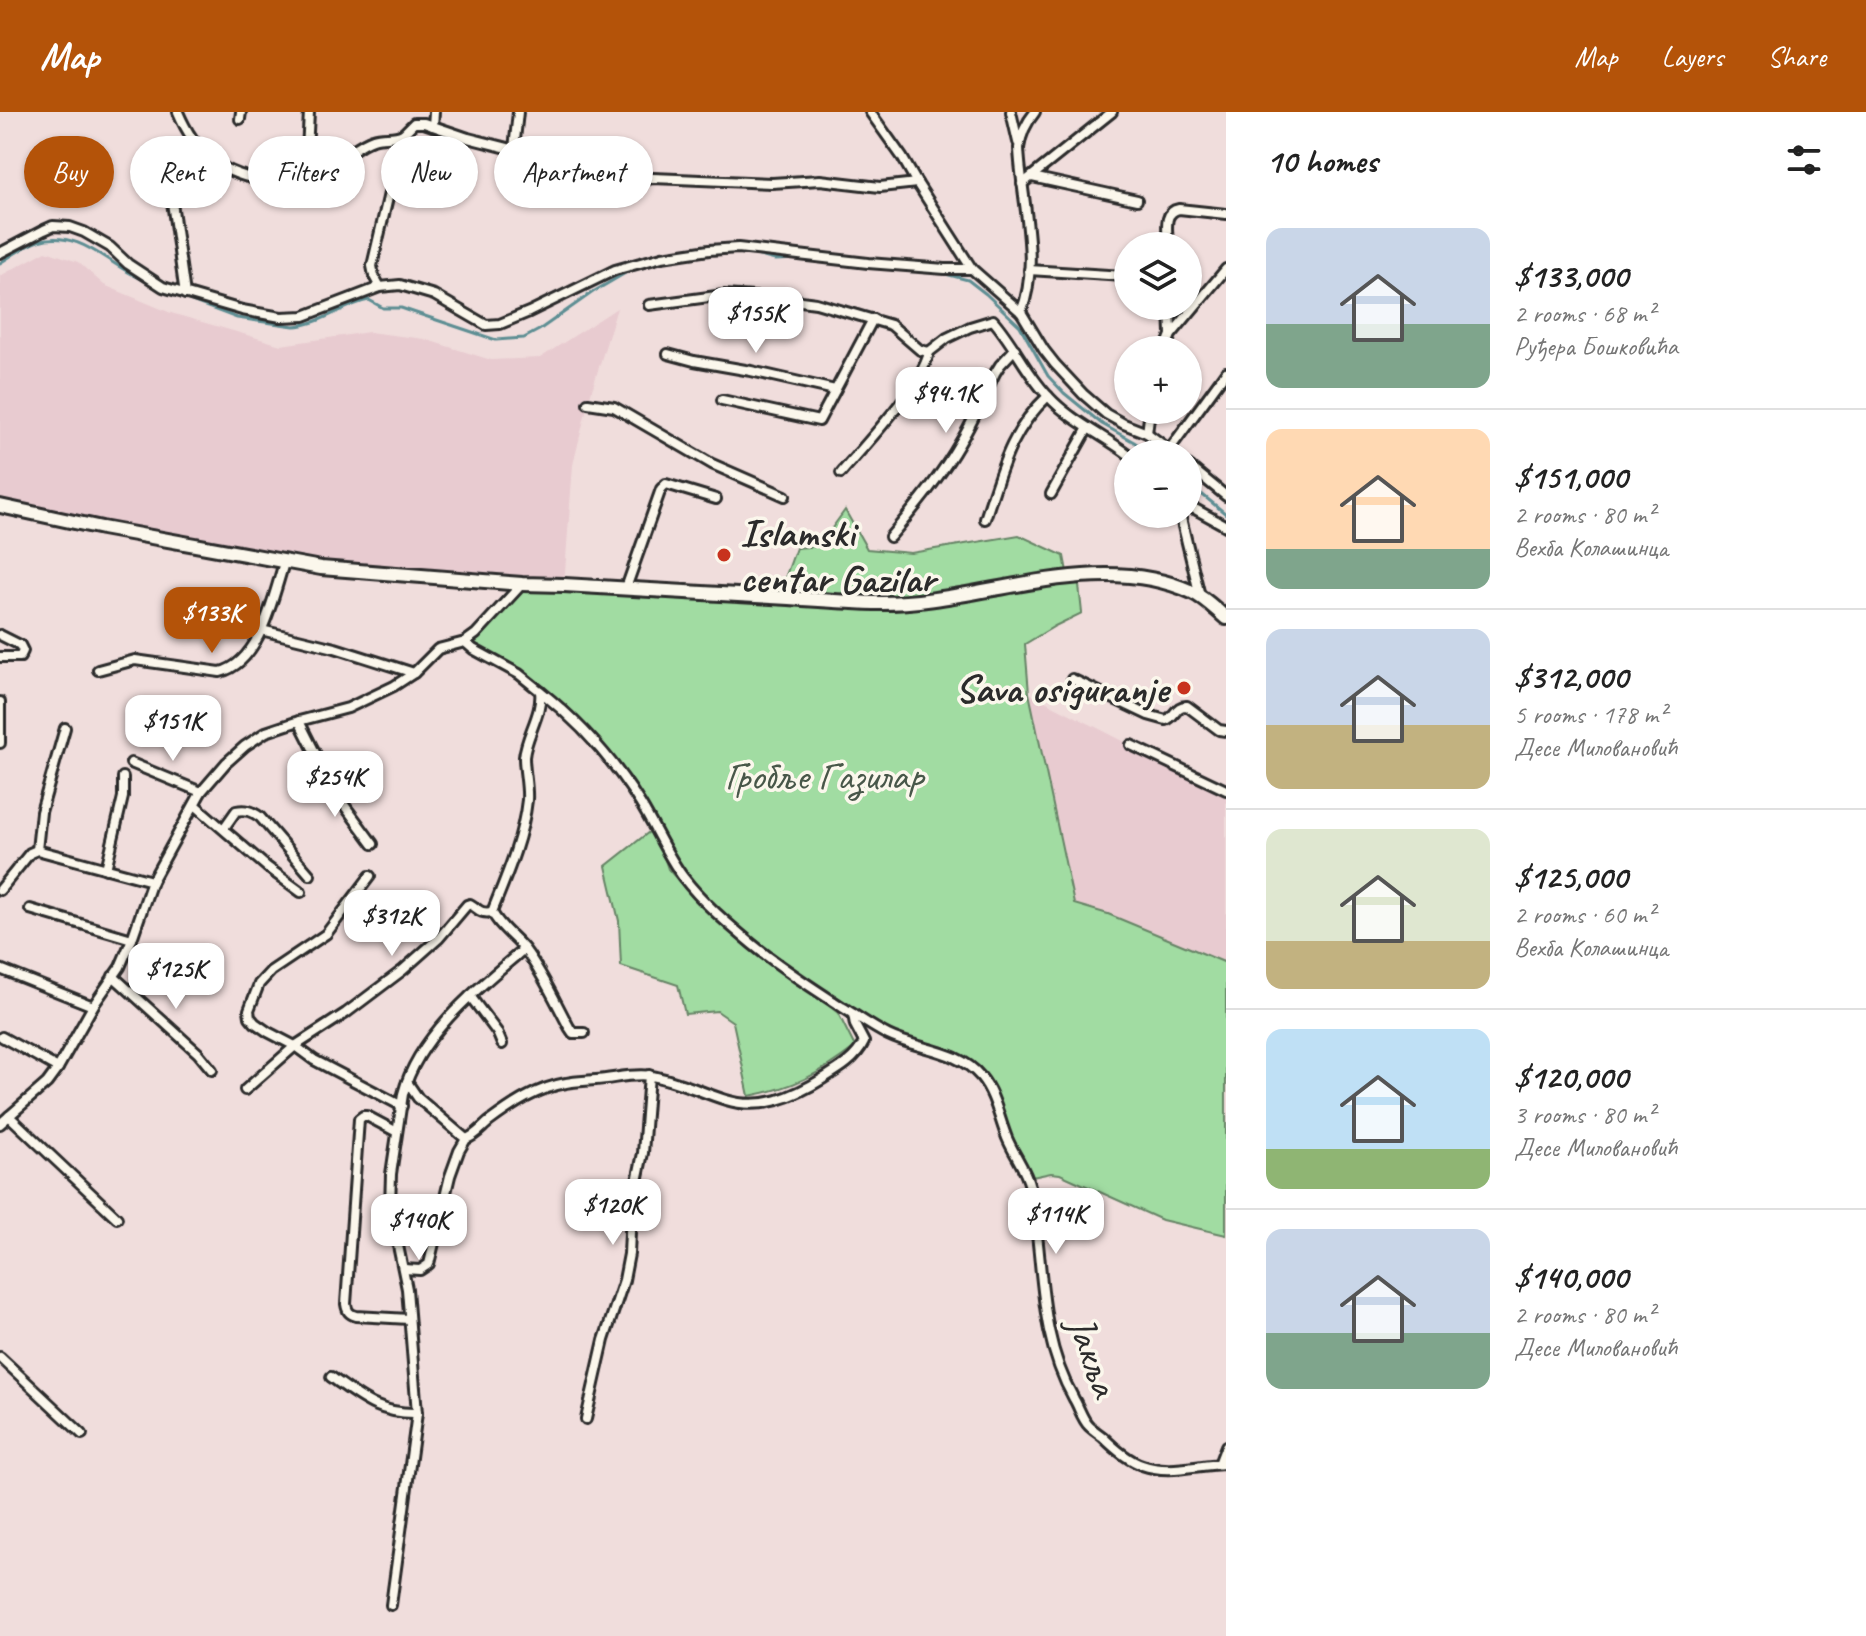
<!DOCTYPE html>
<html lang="en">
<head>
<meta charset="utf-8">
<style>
  body { margin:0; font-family:Caveat,sans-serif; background:#f6f6f6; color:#222; height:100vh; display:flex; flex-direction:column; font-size:30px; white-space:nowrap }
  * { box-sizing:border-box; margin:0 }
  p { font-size:26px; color:#767676 }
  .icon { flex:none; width:44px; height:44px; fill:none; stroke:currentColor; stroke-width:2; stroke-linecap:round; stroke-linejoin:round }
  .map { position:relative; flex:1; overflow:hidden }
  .sheet { display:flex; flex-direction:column; background:#fff; width:640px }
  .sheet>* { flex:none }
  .banner { position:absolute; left:24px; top:24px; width:760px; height:72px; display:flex; gap:16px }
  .fabs { position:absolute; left:1114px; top:120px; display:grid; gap:16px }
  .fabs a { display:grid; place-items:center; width:88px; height:88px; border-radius:50%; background:#fff; box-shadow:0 2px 6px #0004; font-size:40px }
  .price { position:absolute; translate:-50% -68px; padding:0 18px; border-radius:16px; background:#fff; color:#222; font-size:26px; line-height:52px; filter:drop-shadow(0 2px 4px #0008) }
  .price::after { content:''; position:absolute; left:50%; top:48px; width:24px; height:18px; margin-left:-12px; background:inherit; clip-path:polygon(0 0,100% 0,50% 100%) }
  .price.on { background:#b45309; color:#fff }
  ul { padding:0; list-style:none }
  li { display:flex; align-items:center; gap:24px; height:200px; padding:0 40px }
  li+li { border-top:2px solid #e0e0e0 }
  li span { display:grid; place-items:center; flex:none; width:224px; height:160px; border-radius:16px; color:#555 }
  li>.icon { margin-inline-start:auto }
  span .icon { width:96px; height:96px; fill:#fffc; stroke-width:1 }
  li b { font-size:34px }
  h2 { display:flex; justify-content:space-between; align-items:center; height:96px; padding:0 40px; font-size:34px }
  .tag { padding:0 28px; border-radius:36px; background:#fff; box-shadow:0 2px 6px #0004; font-size:28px; line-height:72px }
  .tag.on { background:#b45309; color:#fff }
  header { display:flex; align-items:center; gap:48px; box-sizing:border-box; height:112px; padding:0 40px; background:#b45309; color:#fff }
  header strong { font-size:38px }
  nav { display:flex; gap:44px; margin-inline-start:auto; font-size:28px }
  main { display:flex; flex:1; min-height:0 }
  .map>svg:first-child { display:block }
</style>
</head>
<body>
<header>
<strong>Map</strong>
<nav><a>Map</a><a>Layers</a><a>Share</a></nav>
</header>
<main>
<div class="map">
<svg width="1226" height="1524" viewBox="0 0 1226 1524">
  <rect width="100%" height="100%" fill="#f0dddc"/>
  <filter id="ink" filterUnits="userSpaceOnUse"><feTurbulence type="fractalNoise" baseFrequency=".0125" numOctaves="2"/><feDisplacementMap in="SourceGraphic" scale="16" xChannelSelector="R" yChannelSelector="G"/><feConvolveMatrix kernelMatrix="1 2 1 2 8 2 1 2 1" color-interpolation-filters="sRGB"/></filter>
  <g filter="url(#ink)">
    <g fill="#e8cbd0">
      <path d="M 46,139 L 78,150 L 104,173 L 171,201 L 281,233 L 369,220 L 424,227 L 491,248 L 540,246 L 617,196 L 588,291 L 573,353 L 564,473 L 379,462 L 0,394 L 0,164 Z"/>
      <path d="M 1029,581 L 1131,633 L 1226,678 L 1226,851 L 1108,802 L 1074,792 Z"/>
    </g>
    <path fill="#a1dca2" stroke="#668466" stroke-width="2" fill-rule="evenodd" d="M 845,398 L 867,437 L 911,441 L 1019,423 L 1064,444 L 1068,465 L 1078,464 L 1082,501 L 1055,514 L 1025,532 L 1029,581 L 1074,792 L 1108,802 L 1226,851 L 1226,1123 L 1162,1108 L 1060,1062 L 1051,1061 L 1027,1066 L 987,973 L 963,950 L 903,929 L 773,850 L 838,901 L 855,935 C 820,962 793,976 749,984 L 733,910 L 717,899 L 685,902 L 678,873 L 621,854 L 619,809 L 606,754 L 654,716 L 627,672 L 556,592 L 465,530 L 522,472 L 778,485 L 796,436 L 819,434 ZM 657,724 L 697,781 L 751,833 L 697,790 L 668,757 Z"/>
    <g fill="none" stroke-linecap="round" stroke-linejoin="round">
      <g stroke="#5d8e93" stroke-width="3">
        <path d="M 744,140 L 775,148 L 799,147"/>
        <path d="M 657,150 L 721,141"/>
        <path d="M 0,151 C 12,144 25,133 38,129 C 70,119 96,140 120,155 C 131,162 143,168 154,173"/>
        <path d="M 938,160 L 968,168 L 986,182 L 1020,214 L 1048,264 L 1064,281 L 1102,312 L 1134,330 L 1151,342"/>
        <path d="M 176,183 L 237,206 L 294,214 C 320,213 343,193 369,188 L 383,196 L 401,196 L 496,228 L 524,226 L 539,218 L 593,180 L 634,156"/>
        <path d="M 1188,371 L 1226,402"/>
      </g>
      <g stroke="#2b2b2b" stroke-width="14">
        <g id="street">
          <path d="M 178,0 C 195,40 218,60 260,68 C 272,71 285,73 297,68 C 302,64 305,59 311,56 C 321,51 331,51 341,46 C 351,40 361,31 373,27 C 383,23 393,27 403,22"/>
          <path d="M 870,0 L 902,45 L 917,71 L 972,157 L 1021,200 L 1044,238 L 1055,252 L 1083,282 L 1106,302 L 1124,312 L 1147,321 L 1175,342"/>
          <path d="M 1011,0 L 1018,30"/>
          <path d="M 240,7 L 241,0"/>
          <path d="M 433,14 L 434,0"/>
          <path d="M 403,22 L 414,11 L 424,11 L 468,26 L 539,44 L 552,48 L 593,74 L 598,75 L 653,66 L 772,71 L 820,68 L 880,75 L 917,71"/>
          <path d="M 514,37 L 518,0"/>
          <path d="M 306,59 L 309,0"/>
          <path d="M 1032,65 L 1137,88"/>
          <path d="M 1022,72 L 1112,0"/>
          <path d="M 1168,134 C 1168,120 1162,100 1179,97 L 1226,102"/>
          <path d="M 0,141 L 44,118 L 53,114 L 70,115 L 84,120 L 110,135 L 128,152 L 163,175 L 242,198 L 281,205 L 304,204 L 380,175 L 400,173 L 434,183 L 486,213 L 500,212 L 529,200 L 615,158 L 662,145 L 709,138 L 738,136 L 868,151 L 945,157 L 972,157"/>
          <path d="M 1029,158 L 1124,164"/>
          <path d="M 380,175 L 374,164 L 372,154 L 400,34 L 404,25 L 403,22"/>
          <path d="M 185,182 L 171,83 L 173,66 L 195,31"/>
          <path d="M 649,193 L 724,183 L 786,187 L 816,191 L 891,213 L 920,238 L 929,240 L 947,226 L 970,215 L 993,208 C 1014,232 1026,261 1048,284 C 1071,309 1101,322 1128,342"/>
          <path d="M 1170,194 L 1171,222"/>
          <path d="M 1021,200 C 1041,152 1021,87 1019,36 C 1021,21 1026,11 1035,0"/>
          <path d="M 1165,238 L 1171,223 L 1226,157"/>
          <path d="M 668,242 L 694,249 L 751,259 L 835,278"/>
          <path d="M 722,288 L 819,309 L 873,207"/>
          <path d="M 588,291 L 614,295 L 712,352 L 785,384"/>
          <path d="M 1147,321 L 1150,298"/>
          <path d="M 1169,338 L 1226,260"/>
          <path d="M 1188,353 L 1226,384"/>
          <path d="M 841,361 C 864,334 923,272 929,240"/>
          <path d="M 1051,382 L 1088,316"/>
          <path d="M 1188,396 L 1195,397 L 1226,414"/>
          <path d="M 1180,402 L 1200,484"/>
          <path d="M 985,407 C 1001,359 1010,319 1048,284"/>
          <path d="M 890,425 C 916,394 941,364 961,329 C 974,308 984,284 995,261 L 1000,253 L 1015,237"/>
          <path d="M 626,476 L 661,377 L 666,372 L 716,387"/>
          <path d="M 261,518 L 335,536 L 414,561"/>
          <path d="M 0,523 L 20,533 L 23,539 L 20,545 L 0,545"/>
          <path d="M 465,530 L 473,537 L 519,562 L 540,579 C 543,601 526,623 524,645 C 524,659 528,674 527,688 C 523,726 506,765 492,800 C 499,815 515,825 525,838 C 543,862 555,889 569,915 L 573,921 L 584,921"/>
          <path d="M 98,558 L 135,548 L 220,560 C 260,551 273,485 284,451"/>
          <path d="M 1072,567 L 1148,603 L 1166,608 C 1175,605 1176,593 1187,594 L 1219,618 L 1226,619"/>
          <path d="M 540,579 C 579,610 614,649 640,691 C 655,715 666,742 683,765 C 702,790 728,812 752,832 C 780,855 811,875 842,895 C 857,904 872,915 888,923 C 918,938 958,937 981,965 C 995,982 999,1006 1007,1026 C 1014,1043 1026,1057 1030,1075 C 1045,1148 1036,1220 1074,1287 C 1079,1295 1082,1307 1089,1314 C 1093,1318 1098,1321 1103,1325 C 1114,1336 1127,1348 1142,1353 C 1170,1363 1198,1352 1226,1352"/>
          <path d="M 299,609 L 336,682 L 373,732"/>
          <path d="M 0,631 L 0,590"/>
          <path d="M 1131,633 L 1226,678"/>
          <path d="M 131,651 L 201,680"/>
          <path d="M 195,693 L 267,755 L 301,780"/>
          <path d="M 224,716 L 236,699 C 246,697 252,699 260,705 L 310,763"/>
          <path d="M 37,738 L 41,700 L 65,616"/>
          <path d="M 106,757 L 123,685 L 123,665"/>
          <path d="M 370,764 L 326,822 L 271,859 L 259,872 L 249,898 L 250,905 L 255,911 L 268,920 L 295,934 L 314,948 L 402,994"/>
          <path d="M 0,778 L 30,741 L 37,738 L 152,769"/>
          <path d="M 30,797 L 132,827"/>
          <path d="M 0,857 L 93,894"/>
          <path d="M 113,864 L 198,941 L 212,958"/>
          <path d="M 470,884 L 497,920 L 502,932"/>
          <path d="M 2,925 L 58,956"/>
          <path d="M 407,970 L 418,986 L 466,1027"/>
          <path d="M 245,978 L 295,934 L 346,901 L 403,858 L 439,826 L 467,793 L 470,792 C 479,797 479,802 492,800"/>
          <path d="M 9,1004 L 117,1106"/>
          <path d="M 0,1012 L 47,971 L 58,956 L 93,894 L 120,855 L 132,827 L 152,769 L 201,680 L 226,651 L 245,634 L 266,620 L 299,609 L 348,596 L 394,574 L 414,561 L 438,537 L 465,530 L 476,522 L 522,472"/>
          <path d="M 397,1020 L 367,1004 L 363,1004 L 359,1007 L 346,1192 C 347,1199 349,1202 356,1204 L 409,1207"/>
          <path d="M 404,1157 L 420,1158 L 429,1152 L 450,1064 L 459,1039 L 466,1027 C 476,1024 482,1015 490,1009 C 513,992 537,976 566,971 C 576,969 586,969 596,968 C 614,967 632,961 651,964 C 677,968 700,980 726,988 C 761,999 794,985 824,966 C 839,957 856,947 864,930 L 855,913 L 853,902"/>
          <path d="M 0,1245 L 82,1322"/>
          <path d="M 331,1265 C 361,1286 378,1302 417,1301"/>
          <path d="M 586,1307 L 604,1228 L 624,1168 L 629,1142 L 631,1098 L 643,1041 L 649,963"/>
          <path d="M 1219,1352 L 1226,1334"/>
          <path d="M 391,1493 L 417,1301 L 407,1177 L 390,1095 L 391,1062 L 403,982 C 418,923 480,874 524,837"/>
        </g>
      </g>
      <g stroke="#2b2b2b" stroke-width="18">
        <path id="secondary" d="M 0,394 L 102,416 L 321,456 L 522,472 L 564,473 C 639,477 714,482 789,486 C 817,488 845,490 874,491 C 977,494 1094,435 1192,480 C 1205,486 1215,497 1226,506"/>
      </g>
      <use href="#street" stroke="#fbf7ec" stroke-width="8"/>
      <use href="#secondary" stroke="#fbf7ec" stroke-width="12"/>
    </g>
  </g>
  <g fill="#c8321e" stroke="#fbf7ec" stroke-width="3">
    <circle cx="724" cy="443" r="8"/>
    <circle cx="1184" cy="576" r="8"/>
  </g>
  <g text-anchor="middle" stroke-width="7" stroke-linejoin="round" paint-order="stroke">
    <g font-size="40" font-weight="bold" fill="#2b2b2b" stroke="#fbf7ec" text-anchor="start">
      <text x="740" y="434">Islamski<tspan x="740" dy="46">centar Gazilar</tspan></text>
      <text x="1168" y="590" text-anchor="end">Sava osiguranje</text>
    </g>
    <g font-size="40" fill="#485749" stroke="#fbf7ec">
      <text x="824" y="677">Гробље Газилар</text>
    </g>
    <g font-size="40" fill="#2b2b2b" stroke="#fbf7ec">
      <text transform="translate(1094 1244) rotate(70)" y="14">Јакља</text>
    </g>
  </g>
</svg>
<div class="fabs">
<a><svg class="icon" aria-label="layers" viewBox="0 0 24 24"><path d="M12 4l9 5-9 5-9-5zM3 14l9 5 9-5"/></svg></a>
<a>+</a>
<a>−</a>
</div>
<b class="price" style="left:756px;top:243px">$155K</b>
<b class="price" style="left:946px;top:323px">$94.1K</b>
<b class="price on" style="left:212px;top:543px">$133K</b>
<b class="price" style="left:173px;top:651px">$151K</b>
<b class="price" style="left:335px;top:707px">$254K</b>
<b class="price" style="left:392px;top:846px">$312K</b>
<b class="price" style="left:176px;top:899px">$125K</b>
<b class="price" style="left:613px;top:1135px">$120K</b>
<b class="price" style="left:1056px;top:1144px">$114K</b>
<b class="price" style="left:419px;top:1150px">$140K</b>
<div class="banner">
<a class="tag on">Buy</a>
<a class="tag">Rent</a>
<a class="tag">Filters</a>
<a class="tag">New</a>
<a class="tag">Apartment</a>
</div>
</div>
<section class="sheet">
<h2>10 homes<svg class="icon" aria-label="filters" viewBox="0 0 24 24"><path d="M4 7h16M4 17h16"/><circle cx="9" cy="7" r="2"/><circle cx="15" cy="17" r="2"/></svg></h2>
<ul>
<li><span style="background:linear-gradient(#c9d6e8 60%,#7fa58c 0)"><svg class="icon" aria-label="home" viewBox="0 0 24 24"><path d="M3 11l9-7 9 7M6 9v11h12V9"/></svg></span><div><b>$133,000</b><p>2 rooms · 68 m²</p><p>Руђера Бошковића</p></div></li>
<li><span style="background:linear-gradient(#ffd9b3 75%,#7fa58c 0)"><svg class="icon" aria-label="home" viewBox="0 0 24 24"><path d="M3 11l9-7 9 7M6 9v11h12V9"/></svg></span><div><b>$151,000</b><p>2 rooms · 80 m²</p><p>Вехба Колашинца</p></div></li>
<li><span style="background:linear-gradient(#c9d6e8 60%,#c2b280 0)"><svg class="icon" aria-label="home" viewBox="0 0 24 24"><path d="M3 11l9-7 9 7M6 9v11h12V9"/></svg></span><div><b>$312,000</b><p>5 rooms · 178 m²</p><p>Десе Миловановић</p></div></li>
<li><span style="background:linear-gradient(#dfe7d0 70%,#c2b280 0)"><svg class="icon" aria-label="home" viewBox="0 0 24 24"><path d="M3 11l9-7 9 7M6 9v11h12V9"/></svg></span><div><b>$125,000</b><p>2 rooms · 60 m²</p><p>Вехба Колашинца</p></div></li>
<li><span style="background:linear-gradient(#bfe0f5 75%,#8fb573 0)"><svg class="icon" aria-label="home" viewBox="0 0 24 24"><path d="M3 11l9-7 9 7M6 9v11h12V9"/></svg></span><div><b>$120,000</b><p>3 rooms · 80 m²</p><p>Десе Миловановић</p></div></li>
<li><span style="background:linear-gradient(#c9d6e8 65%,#7fa58c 0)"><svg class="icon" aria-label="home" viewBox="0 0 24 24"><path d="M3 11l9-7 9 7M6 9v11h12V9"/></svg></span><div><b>$140,000</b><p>2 rooms · 80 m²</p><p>Десе Миловановић</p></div></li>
</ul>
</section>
</main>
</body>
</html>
